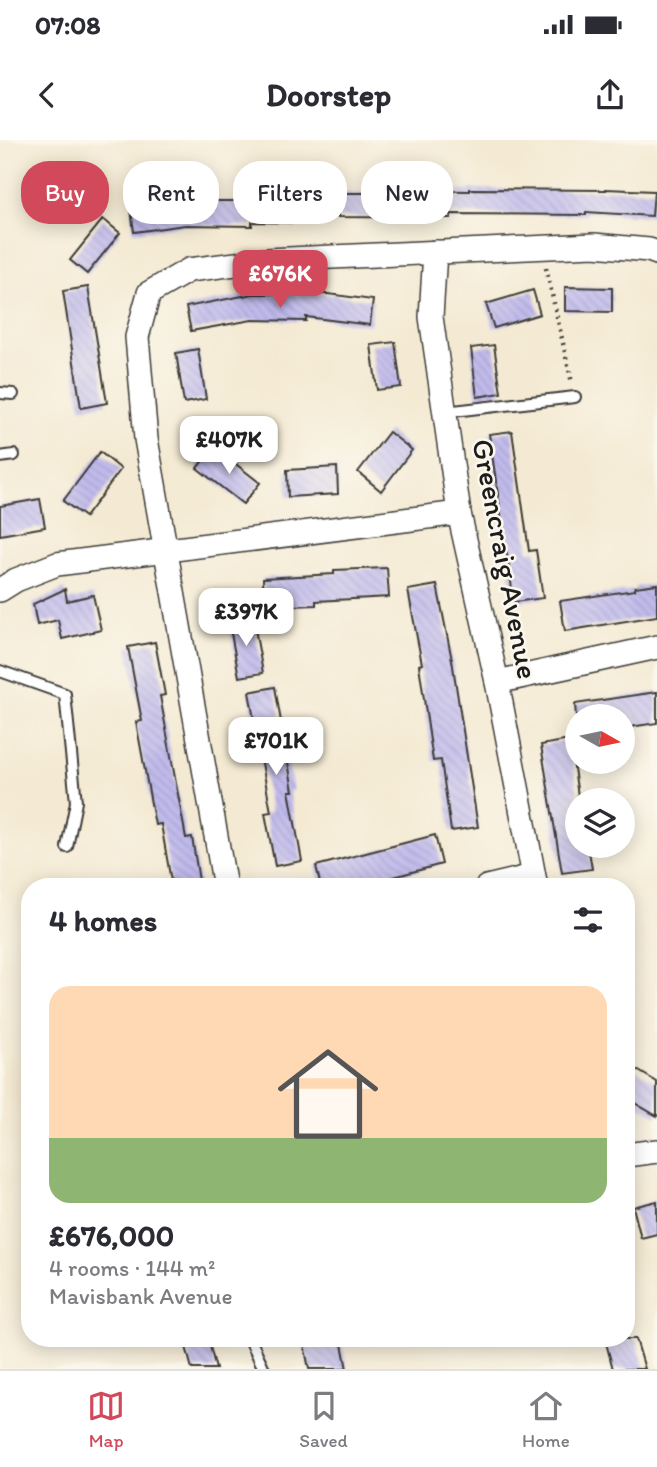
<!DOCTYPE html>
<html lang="en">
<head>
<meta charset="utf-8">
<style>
  body { margin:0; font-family:Itim,sans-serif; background:#f7f7f7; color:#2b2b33; height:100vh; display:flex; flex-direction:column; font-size:26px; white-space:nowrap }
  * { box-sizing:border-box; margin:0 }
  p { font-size:23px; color:#7c7c81 }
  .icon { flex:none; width:38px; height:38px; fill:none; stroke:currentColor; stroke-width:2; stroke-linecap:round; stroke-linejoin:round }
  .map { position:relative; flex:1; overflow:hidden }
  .panel { position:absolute; left:21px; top:738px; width:614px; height:469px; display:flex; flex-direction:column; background:#fff; border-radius:28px; box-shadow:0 4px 18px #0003 }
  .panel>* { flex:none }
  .top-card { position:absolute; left:21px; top:21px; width:616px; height:63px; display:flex; gap:14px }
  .needle { width:46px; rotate:99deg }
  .tools { position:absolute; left:565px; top:564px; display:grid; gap:14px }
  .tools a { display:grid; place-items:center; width:70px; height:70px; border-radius:50%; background:#fff; box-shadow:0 4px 18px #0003; font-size:35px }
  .price { position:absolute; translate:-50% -60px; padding:0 16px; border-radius:14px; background:#fff; color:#222; font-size:23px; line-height:46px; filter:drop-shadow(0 2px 4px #0008) }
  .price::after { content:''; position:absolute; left:50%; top:42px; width:21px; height:16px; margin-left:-10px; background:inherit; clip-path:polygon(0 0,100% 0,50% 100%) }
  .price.active { background:#d1495b; color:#fff }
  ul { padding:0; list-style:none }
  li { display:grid; align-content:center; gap:14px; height:371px; padding:0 28px }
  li+li { border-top:2px solid #e1e1e2 }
  li span { display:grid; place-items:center; height:217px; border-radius:21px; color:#555 }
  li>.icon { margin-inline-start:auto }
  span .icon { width:126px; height:126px; fill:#fffc; stroke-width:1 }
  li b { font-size:30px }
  h2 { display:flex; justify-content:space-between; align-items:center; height:84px; padding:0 28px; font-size:30px }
  .chip { padding:0 24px; border-radius:28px; background:#fff; box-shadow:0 4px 18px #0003; font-size:24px; line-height:63px }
  .chip.active { background:#d1495b; color:#fff }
  .status { display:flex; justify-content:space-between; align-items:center; height:49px; padding:0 35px; background:#fff; direction:ltr }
  .status svg { height:19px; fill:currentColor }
  header { display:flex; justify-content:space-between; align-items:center; height:91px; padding:0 28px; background:#fff; font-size:32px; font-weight:700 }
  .tab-bar { display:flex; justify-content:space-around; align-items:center; height:98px; border-top:2px solid #e1e1e2; background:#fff; font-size:19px; color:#7c7c81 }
  .tab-bar a { display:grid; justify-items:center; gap:4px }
  .tab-bar .active { color:#d1495b }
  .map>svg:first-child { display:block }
</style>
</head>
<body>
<div class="status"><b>07:08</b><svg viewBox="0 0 49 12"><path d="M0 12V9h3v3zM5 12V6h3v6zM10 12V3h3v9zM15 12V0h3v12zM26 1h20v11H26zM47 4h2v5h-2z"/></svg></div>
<header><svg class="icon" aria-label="back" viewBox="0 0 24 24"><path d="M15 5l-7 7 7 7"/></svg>Doorstep<svg class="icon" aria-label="share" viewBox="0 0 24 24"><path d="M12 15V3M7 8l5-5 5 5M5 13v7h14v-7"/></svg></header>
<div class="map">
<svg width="657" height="1229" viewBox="0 0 657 1229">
  <defs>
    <pattern id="building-back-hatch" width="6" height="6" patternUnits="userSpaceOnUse" patternTransform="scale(1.75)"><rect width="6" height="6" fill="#c1bbec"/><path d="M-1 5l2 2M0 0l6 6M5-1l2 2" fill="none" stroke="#a5a0ca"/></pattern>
  </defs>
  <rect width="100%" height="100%" fill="#fbf7ec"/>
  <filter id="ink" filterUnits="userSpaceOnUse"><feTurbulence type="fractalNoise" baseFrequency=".0143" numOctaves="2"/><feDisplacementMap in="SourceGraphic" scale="14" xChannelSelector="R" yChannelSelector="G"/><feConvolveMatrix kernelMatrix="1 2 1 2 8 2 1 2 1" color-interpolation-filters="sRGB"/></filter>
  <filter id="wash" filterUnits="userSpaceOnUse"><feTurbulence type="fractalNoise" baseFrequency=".00686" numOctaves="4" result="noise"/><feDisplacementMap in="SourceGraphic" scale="28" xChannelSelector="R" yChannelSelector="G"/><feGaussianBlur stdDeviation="1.57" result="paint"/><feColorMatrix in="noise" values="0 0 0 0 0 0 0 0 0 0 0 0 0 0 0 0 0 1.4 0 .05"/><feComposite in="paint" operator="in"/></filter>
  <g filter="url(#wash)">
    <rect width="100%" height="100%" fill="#f4ead3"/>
    <g id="blocks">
      <g fill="url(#building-back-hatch)">
        <path d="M 470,49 L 606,50 L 606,49 L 654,51 L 652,76 L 586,72 L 586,75 L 451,74 L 451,78 L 338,77 L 338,53 L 403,53 L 403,50 L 470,51 Z"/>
        <path d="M 270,59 L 320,59 L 319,83 L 252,82 L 252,86 L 185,85 L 134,92 L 131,70 L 200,61 L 270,61 Z"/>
        <path d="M 103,79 L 120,93 L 87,134 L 70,120 Z"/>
        <path d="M 88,147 L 107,263 L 81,268 L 63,151 Z"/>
        <path d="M 565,147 L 612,148 L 612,172 L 565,171 Z"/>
        <path d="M 533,150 L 540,174 L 494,188 L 486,164 Z"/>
        <path d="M 253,154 L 328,154 L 373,160 L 370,185 L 306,177 L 306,181 L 252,180 L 191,191 L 186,167 Z"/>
        <path d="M 395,202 L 401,247 L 377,250 L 371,205 Z"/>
        <path d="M 494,205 L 501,253 L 477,257 L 471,208 Z"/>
        <path d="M 198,209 L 206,259 L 184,263 L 176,213 Z"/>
        <path d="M 512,291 L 529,411 L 536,410 L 543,458 L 514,462 L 489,294 Z"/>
        <path d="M 389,292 L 412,310 L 381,351 L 358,332 Z"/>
        <path d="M 214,307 L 260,343 L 243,364 L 197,328 Z"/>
        <path d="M 100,312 L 121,329 L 85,377 L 63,361 Z"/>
        <path d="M 337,327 L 338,354 L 288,357 L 287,330 Z"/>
        <path d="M 40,359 L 45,387 L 0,395 L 0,366 Z"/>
        <path d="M 387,428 L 389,457 L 316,461 L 316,465 L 264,467 L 263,438 L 334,434 L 334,430 Z"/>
        <path d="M 657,444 L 657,476 L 565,491 L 560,461 L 635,450 L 635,447 Z"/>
        <path d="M 437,445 L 452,520 L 478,687 L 451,691 L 441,620 L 433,621 L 419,525 L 422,524 L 408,450 Z"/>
        <path d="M 65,449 L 67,461 L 93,455 L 101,490 L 62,499 L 58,480 L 37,485 L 33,464 Z"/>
        <path d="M 253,478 L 263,533 L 239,537 L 229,482 Z"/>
        <path d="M 155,502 L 165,555 L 160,556 L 186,698 L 192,697 L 200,747 L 172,747 L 161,684 L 155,685 L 136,582 L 142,581 L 128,507 Z"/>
        <path d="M 275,547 L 293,651 L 289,651 L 302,721 L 275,726 L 265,673 L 271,672 L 249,552 Z"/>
        <path d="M 657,552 L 657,583 L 623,588 L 623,576 L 576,576 L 575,564 Z"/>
        <path d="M 570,600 L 578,656 L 578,705 L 588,705 L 592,729 L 562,733 L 541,605 Z"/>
        <path d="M 435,695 L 442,724 L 356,747 L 321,747 L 316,726 Z"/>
        <path d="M 637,930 L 657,942 L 657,976 L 626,958 L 626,949 Z"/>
        <path d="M 657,1061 L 657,1094 L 641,1098 L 633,1067 Z"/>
        <path d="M 184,1199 L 208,1199 L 216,1229 L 192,1229 Z"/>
        <path d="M 303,1199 L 341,1199 L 347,1229 L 309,1229 Z"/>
        <path d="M 605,1199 L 636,1199 L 645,1229 L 613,1229 Z"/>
      </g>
    </g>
  </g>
  <g filter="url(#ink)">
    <use href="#blocks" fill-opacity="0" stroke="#3c3b37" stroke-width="2"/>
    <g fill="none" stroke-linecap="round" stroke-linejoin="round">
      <g stroke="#3c3b37" stroke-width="14">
        <g id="service">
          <path d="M 0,253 L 13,254"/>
          <path d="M 445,272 L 575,257"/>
          <path d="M 0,317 L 14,315"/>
          <path d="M 0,531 L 65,554 L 76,662 L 67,707"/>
          <path d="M 250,1199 L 264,1229"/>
        </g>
      </g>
      <g stroke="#3c3b37" stroke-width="26">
        <g id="minor">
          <path d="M 435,112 L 431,177 L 459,373 L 497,542 L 536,747"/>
          <path d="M 0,450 L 16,440 L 57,424 L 459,373"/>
          <path d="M 497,542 L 657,507"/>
          <path d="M 225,747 L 146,299 L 137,197 L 149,153 L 189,130 L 267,120 L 594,105 L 649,110 L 657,113"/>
          <path d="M 487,747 L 533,736"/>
          <path d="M 626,1015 L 657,1011"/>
        </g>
      </g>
      <path stroke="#3c3b37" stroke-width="4.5" stroke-dasharray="2 5" stroke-linecap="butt" d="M 546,128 L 572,243"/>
      <use href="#service" stroke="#fff" stroke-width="10"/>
      <use href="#minor" stroke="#fff" stroke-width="23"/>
    </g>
  </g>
  <g text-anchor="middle" stroke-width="5" stroke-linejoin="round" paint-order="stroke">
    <g font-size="30" fill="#1c1c1c" stroke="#fbf7ec">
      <text transform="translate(505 419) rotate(79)" y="10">Greencraig Avenue</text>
    </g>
  </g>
</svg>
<div class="tools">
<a><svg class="needle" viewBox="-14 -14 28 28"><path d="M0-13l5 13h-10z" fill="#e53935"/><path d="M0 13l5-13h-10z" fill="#7c7c81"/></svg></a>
<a><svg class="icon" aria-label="layers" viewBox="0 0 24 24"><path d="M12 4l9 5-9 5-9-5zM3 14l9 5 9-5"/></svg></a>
</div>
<b class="price active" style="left:280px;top:170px">£676K</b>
<b class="price" style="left:229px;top:336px">£407K</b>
<b class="price" style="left:246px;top:508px">£397K</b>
<b class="price" style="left:276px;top:637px">£701K</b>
<div class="top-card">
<a class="chip active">Buy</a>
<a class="chip">Rent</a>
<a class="chip">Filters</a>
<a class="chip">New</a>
</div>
<section class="panel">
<h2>4 homes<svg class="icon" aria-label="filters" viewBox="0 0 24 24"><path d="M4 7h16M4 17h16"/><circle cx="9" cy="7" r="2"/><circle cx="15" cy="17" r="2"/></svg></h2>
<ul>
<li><span style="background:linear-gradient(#ffd9b3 70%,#8fb573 0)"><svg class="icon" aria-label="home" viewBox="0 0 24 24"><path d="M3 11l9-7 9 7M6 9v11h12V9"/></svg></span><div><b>£676,000</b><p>4 rooms · 144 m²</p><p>Mavisbank Avenue</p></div></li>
</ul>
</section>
</div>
<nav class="tab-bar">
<a class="active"><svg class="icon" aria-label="map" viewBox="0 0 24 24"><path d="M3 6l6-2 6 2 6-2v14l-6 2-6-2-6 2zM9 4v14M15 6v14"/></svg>Map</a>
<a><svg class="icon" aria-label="saved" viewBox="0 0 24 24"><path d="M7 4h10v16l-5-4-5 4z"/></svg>Saved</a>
<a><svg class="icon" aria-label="home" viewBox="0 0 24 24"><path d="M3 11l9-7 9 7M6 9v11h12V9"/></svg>Home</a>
</nav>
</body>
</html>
